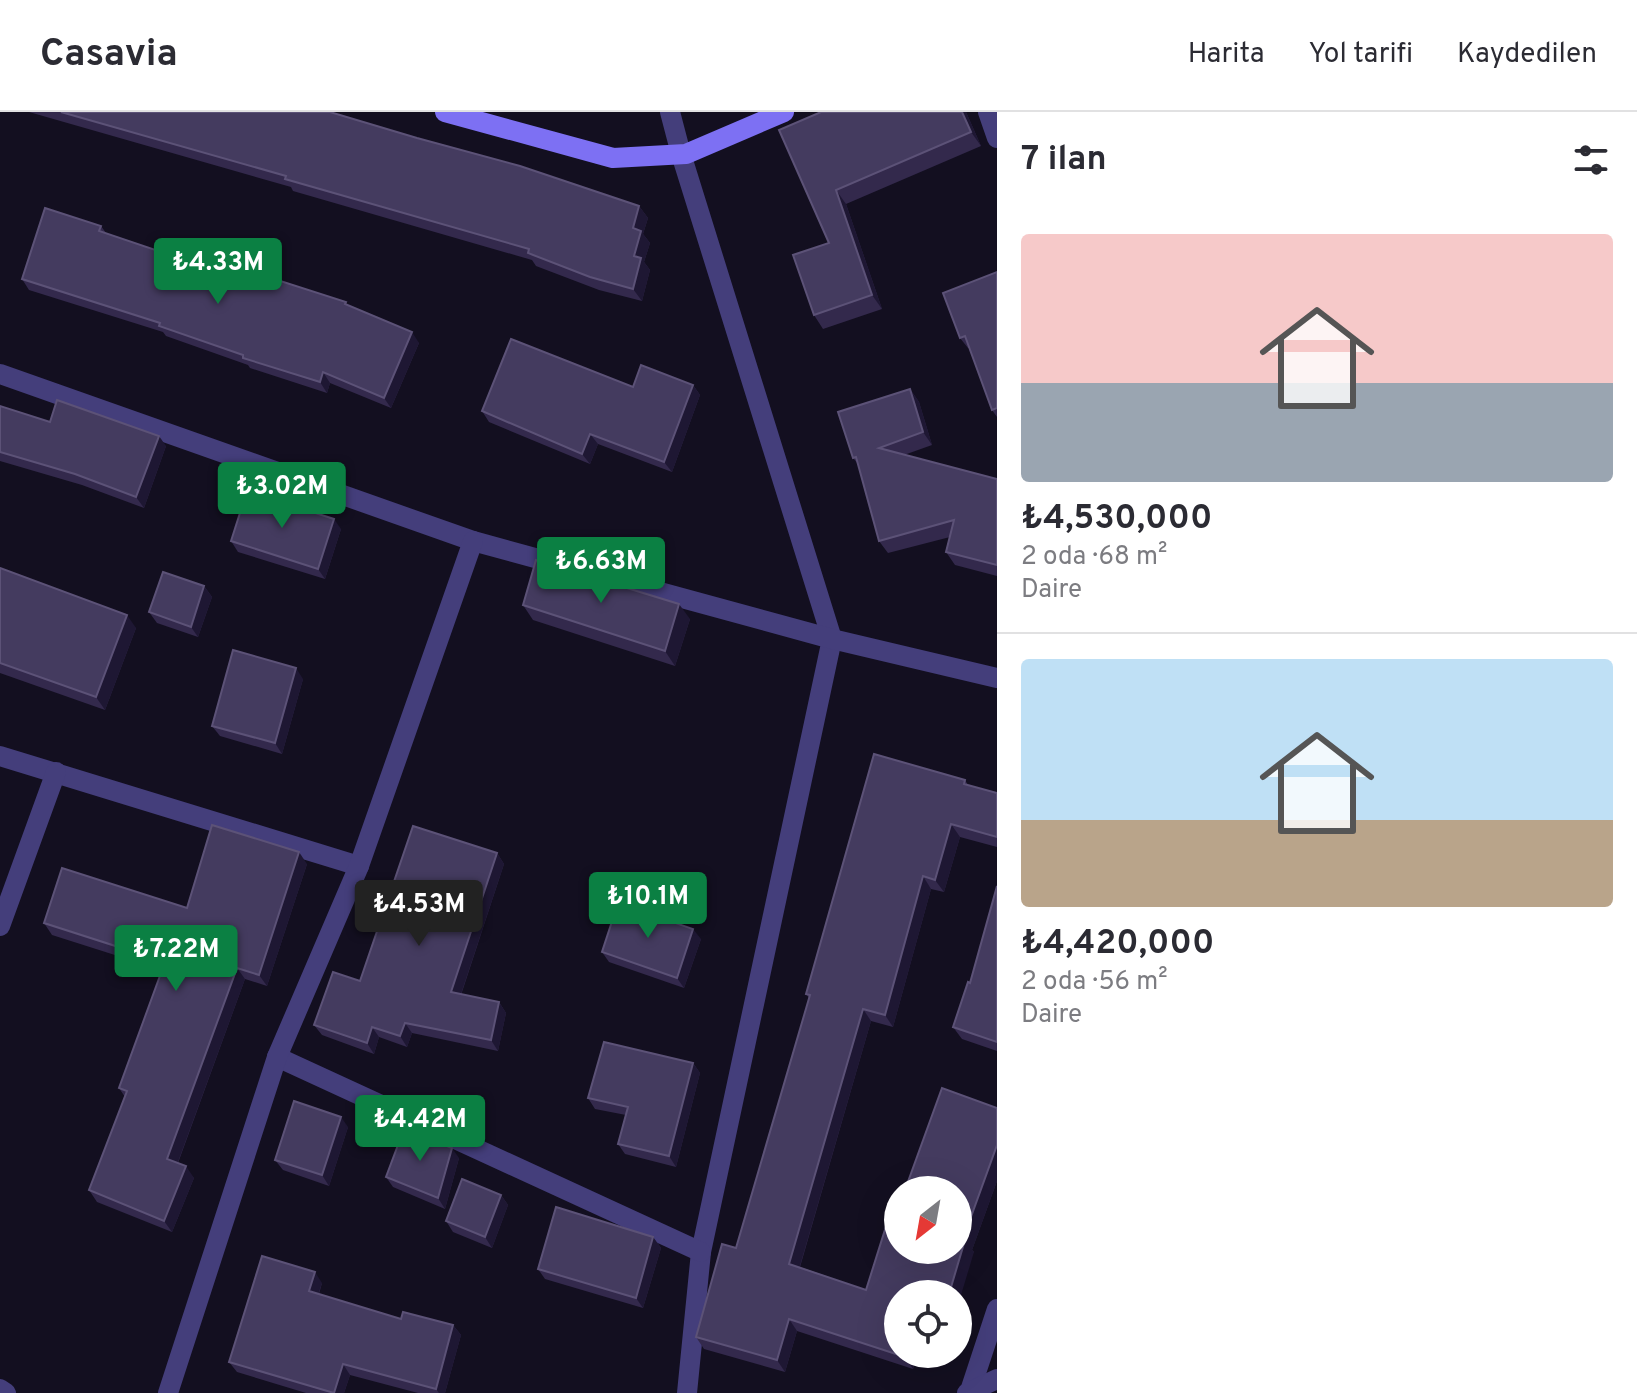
<!DOCTYPE html>
<html lang="tr">
<head>
<meta charset="utf-8">
<style>
  body { margin:0; font-family:Overpass,sans-serif; background:#f7f7f7; color:#2b2b33; height:100vh; display:flex; flex-direction:column; font-size:30px; white-space:nowrap }
  * { box-sizing:border-box; margin:0 }
  p { font-size:26px; color:#7c7c81 }
  .icon { flex:none; width:44px; height:44px; fill:none; stroke:currentColor; stroke-width:2; stroke-linecap:round; stroke-linejoin:round }
  .map { position:relative; flex:1; overflow:hidden }
  .drawer { display:flex; flex-direction:column; background:#fff; width:640px }
  .drawer>* { flex:none }
  .needle { width:52px; rotate:211deg }
  .tools { position:absolute; left:884px; top:1064px; display:grid; gap:16px }
  .tools a { display:grid; place-items:center; width:88px; height:88px; border-radius:50%; background:#fff; box-shadow:0 8px 32px #0002; font-size:40px }
  .price { position:absolute; translate:-50% -68px; padding:0 18px; border-radius:8px; background:#0b8043; color:#fff; font-size:26px; line-height:52px; filter:drop-shadow(0 2px 4px #0008) }
  .price::after { content:''; position:absolute; left:50%; top:48px; width:24px; height:18px; margin-left:-12px; background:inherit; clip-path:polygon(0 0,100% 0,50% 100%) }
  .price.selected { background:#222; color:#fff }
  ul { padding:0; list-style:none }
  li { display:grid; align-content:center; gap:16px; height:424px; padding:0 24px }
  li+li { border-top:2px solid #e1e1e2 }
  li span { display:grid; place-items:center; height:248px; border-radius:8px; color:#555 }
  li>.icon { margin-inline-start:auto }
  span .icon { width:144px; height:144px; fill:#fffc; stroke-width:1 }
  li b { font-size:34px }
  h2 { display:flex; justify-content:space-between; align-items:center; height:96px; padding:0 24px; font-size:34px }
  header { display:flex; align-items:center; gap:48px; box-sizing:border-box; height:112px; padding:0 40px; background:#fff; border-bottom:2px solid #e1e1e2 }
  header strong { font-size:38px }
  nav { display:flex; gap:44px; margin-inline-start:auto; font-size:28px }
  main { display:flex; flex:1; min-height:0 }
  .map>svg:first-child { display:block }
</style>
</head>
<body>
<header>
<strong>Casavia</strong>
<nav><a>Harita</a><a>Yol tarifi</a><a>Kaydedilen</a></nav>
</header>
<main>
<div class="map">
<svg width="997" height="1281" viewBox="0 0 997 1281">
  <rect width="100%" height="100%" fill="#130f20"/>
  <g fill="none" stroke-linecap="round" stroke-linejoin="round">
    <g stroke="#443e7b" stroke-width="20">
      <path d="M 670,0 L 681,42 L 832,527 L 701,1140 L 687,1281"/>
      <path d="M 988,0 L 997,26"/>
      <path d="M 0,262 L 473,429 L 832,527 L 997,566"/>
      <path d="M 0,644 L 359,754"/>
      <path d="M 0,814 L 56,660"/>
      <path d="M 277,945 L 701,1140"/>
      <path d="M 0,1277 L 6,1281"/>
      <path d="M 970,1279 L 997,1197"/>
      <path d="M 168,1281 L 277,945 L 359,754 L 473,429"/>
      <path d="M 967,1281 L 997,1267"/>
    </g>
    <path stroke="#7d70f3" stroke-width="20" d="M 445,0 L 613,46 L 686,42 L 784,0"/>
  </g>
  <g fill="#33294c">
    <path d="M 29,0 L 330,0 L 639,94 L 648,106 L 643,122 L 650,131 L 644,150 L 650,158 L 642,189 L 599,178 L 536,154 L 532,148 L 293,79 L 291,75 Z"/>
    <path d="M 966,0 L 981,34 L 846,92 L 882,197 L 823,217 L 814,203 L 829,131 L 779,18 Z"/>
    <path d="M 101,114 L 106,121 L 265,175 L 348,193 L 419,231 L 391,296 L 330,271 L 327,281 L 250,256 L 248,253 L 166,224 L 163,220 L 29,178 L 22,167 Z"/>
    <path d="M 997,160 L 997,305 L 992,298 L 969,236 L 968,236 L 960,226 Z"/>
    <path d="M 693,273 L 700,283 L 672,360 L 598,332 L 590,352 L 489,310 L 482,299 L 633,275 Z"/>
    <path d="M 910,277 L 919,290 L 932,333 L 904,343 L 997,367 L 997,464 L 955,453 L 946,440 L 950,425 L 888,441 L 879,429 L 858,352 L 853,346 Z"/>
    <path d="M 0,294 L 50,310 L 166,334 L 144,396 L 82,373 L 0,349 Z"/>
    <path d="M 341,417 L 325,467 L 238,440 L 231,429 Z"/>
    <path d="M 0,456 L 136,516 L 105,598 L 0,561 Z"/>
    <path d="M 204,474 L 212,485 L 198,525 L 157,511 L 149,500 Z"/>
    <path d="M 523,493 L 690,507 L 675,554 L 533,508 Z"/>
    <path d="M 303,567 L 282,642 L 220,624 L 212,614 Z"/>
    <path d="M 965,668 L 968,673 L 997,681 L 997,735 L 960,725 L 944,780 L 931,777 L 893,915 L 871,909 L 800,1155 L 866,1178 L 895,1106 L 997,996 L 997,1069 L 972,1138 L 974,1140 L 898,1242 L 943,1242 L 942,1247 L 931,1243 L 928,1252 L 916,1248 L 913,1257 L 797,1219 L 785,1260 L 704,1237 L 696,1225 L 736,1136 L 809,886 L 806,882 Z"/>
    <path d="M 497,741 L 504,752 L 461,883 L 499,890 L 506,901 L 498,939 L 412,921 L 407,935 L 379,925 L 374,942 L 322,923 L 314,913 Z"/>
    <path d="M 307,752 L 267,874 L 245,867 L 178,1051 L 194,1066 L 172,1120 L 97,1090 L 89,1078 L 125,985 L 119,976 L 162,858 L 52,823 L 44,811 L 187,796 Z"/>
    <path d="M 997,774 L 997,939 L 962,927 L 953,915 L 970,871 Z"/>
    <path d="M 701,827 L 684,876 L 609,850 L 602,840 Z"/>
    <path d="M 693,951 L 700,961 L 676,1055 L 625,1042 L 618,1032 L 626,1003 L 595,997 L 588,986 Z"/>
    <path d="M 348,1015 L 329,1074 L 283,1058 L 275,1048 Z"/>
    <path d="M 459,1046 L 445,1097 L 393,1075 L 386,1065 Z"/>
    <path d="M 501,1083 L 508,1093 L 492,1136 L 453,1120 L 446,1109 Z"/>
    <path d="M 653,1125 L 661,1136 L 643,1196 L 545,1167 L 538,1157 Z"/>
    <path d="M 322,1171 L 319,1182 L 401,1207 L 453,1213 L 461,1223 L 445,1281 L 418,1281 L 350,1263 L 344,1281 L 306,1281 L 237,1260 L 229,1250 Z"/>
  </g>
  <g fill="#1e1733">
    <path d="M 962,0 L 966,0 L 981,34 L 971,20 Z"/>
    <path d="M 836,78 L 846,92 L 882,197 L 872,183 Z"/>
    <path d="M 639,94 L 648,106 L 643,122 L 650,131 L 644,150 L 650,158 L 642,189 L 633,177 L 633,116 Z"/>
    <path d="M 412,220 L 419,231 L 391,296 L 384,286 Z"/>
    <path d="M 323,260 L 330,271 L 327,281 L 320,270 Z"/>
    <path d="M 693,273 L 700,283 L 672,360 L 664,350 Z"/>
    <path d="M 910,277 L 919,290 L 932,333 L 923,320 Z"/>
    <path d="M 590,322 L 598,332 L 590,352 L 582,342 Z"/>
    <path d="M 159,324 L 166,334 L 144,396 L 136,385 Z"/>
    <path d="M 334,407 L 341,417 L 325,467 L 318,457 Z"/>
    <path d="M 204,474 L 212,485 L 198,525 L 191,515 Z"/>
    <path d="M 679,492 L 690,507 L 675,554 L 665,539 Z"/>
    <path d="M 127,503 L 136,516 L 105,598 L 96,585 Z"/>
    <path d="M 296,556 L 303,567 L 282,642 L 275,631 Z"/>
    <path d="M 951,712 L 960,725 L 944,780 L 935,768 Z"/>
    <path d="M 299,740 L 307,752 L 267,874 L 259,863 Z"/>
    <path d="M 497,741 L 504,752 L 458,891 L 451,880 Z"/>
    <path d="M 923,764 L 931,777 L 893,915 L 885,903 Z"/>
    <path d="M 693,817 L 701,827 L 684,876 L 677,866 Z"/>
    <path d="M 237,856 L 245,867 L 175,1058 L 167,1047 Z"/>
    <path d="M 499,890 L 506,901 L 498,939 L 491,928 Z"/>
    <path d="M 863,897 L 871,909 L 797,1164 L 789,1152 Z"/>
    <path d="M 405,911 L 412,921 L 407,935 L 400,924 Z"/>
    <path d="M 372,915 L 379,925 L 374,942 L 367,931 Z"/>
    <path d="M 693,951 L 700,961 L 676,1055 L 669,1044 Z"/>
    <path d="M 341,1005 L 348,1015 L 329,1074 L 322,1063 Z"/>
    <path d="M 997,1033 L 997,1069 L 972,1138 L 974,1140 L 958,1193 L 958,1182 L 949,1182 L 963,1127 Z"/>
    <path d="M 452,1036 L 459,1046 L 445,1097 L 438,1086 Z"/>
    <path d="M 186,1054 L 194,1066 L 172,1120 L 164,1109 Z"/>
    <path d="M 501,1083 L 508,1093 L 492,1136 L 485,1125 Z"/>
    <path d="M 653,1125 L 661,1136 L 643,1196 L 636,1186 Z"/>
    <path d="M 315,1160 L 322,1171 L 316,1189 L 309,1179 Z"/>
    <path d="M 789,1207 L 797,1219 L 785,1260 L 777,1248 Z"/>
    <path d="M 453,1213 L 461,1223 L 445,1281 L 439,1281 L 436,1277 Z"/>
    <path d="M 906,1242 L 912,1242 L 916,1248 L 913,1257 L 905,1245 Z"/>
    <path d="M 921,1242 L 931,1243 L 928,1252 Z"/>
    <path d="M 343,1252 L 350,1263 L 344,1281 L 334,1281 Z"/>
  </g>
  <g fill="#443b5f" stroke="#5c5277" stroke-width="2">
    <path d="M 61,0 L 330,0 L 417,26 L 520,54 L 639,94 L 633,116 L 641,119 L 634,144 L 641,146 L 633,177 L 590,165 L 528,141 L 529,137 L 285,67 L 286,64 Z"/>
    <path d="M 821,0 L 962,0 L 971,20 L 836,78 L 872,183 L 814,203 L 793,143 L 829,131 L 779,18 Z"/>
    <path d="M 45,96 L 101,114 L 99,119 L 265,175 L 268,165 L 346,190 L 345,192 L 412,220 L 384,286 L 323,260 L 320,270 L 243,246 L 243,243 L 159,214 L 160,211 L 22,167 Z"/>
    <path d="M 997,160 L 997,296 L 992,298 L 965,224 L 960,226 L 943,181 Z"/>
    <path d="M 511,227 L 633,275 L 641,253 L 693,273 L 664,350 L 590,322 L 582,342 L 482,299 Z"/>
    <path d="M 910,277 L 923,320 L 879,336 L 997,367 L 997,453 L 946,440 L 954,408 L 879,429 L 856,345 L 853,346 L 838,300 Z"/>
    <path d="M 57,288 L 159,324 L 136,385 L 75,362 L 0,340 L 0,294 L 50,310 Z"/>
    <path d="M 247,379 L 334,407 L 318,457 L 231,429 Z"/>
    <path d="M 536,448 L 679,492 L 665,539 L 523,493 Z"/>
    <path d="M 0,456 L 127,503 L 96,585 L 0,551 Z"/>
    <path d="M 163,460 L 204,474 L 191,515 L 149,500 Z"/>
    <path d="M 233,538 L 296,556 L 275,631 L 212,614 Z"/>
    <path d="M 874,642 L 965,668 L 964,672 L 997,681 L 997,725 L 951,712 L 935,768 L 923,764 L 885,903 L 863,897 L 789,1152 L 866,1178 L 889,1105 L 895,1106 L 898,1097 L 898,1138 L 958,1138 L 958,1078 L 905,1078 L 942,976 L 997,996 L 997,1033 L 963,1127 L 965,1128 L 949,1182 L 898,1182 L 898,1242 L 906,1242 L 905,1245 L 789,1207 L 777,1248 L 696,1225 L 722,1132 L 736,1136 L 810,883 L 806,882 Z"/>
    <path d="M 212,713 L 299,740 L 259,863 L 237,856 L 167,1047 L 186,1054 L 164,1109 L 89,1078 L 127,979 L 119,976 L 165,850 L 44,811 L 62,756 L 187,796 Z"/>
    <path d="M 413,714 L 497,741 L 451,880 L 499,890 L 491,928 L 405,911 L 400,924 L 372,915 L 367,931 L 314,913 L 333,860 L 360,869 Z"/>
    <path d="M 997,774 L 997,930 L 953,915 L 968,870 L 970,871 Z"/>
    <path d="M 618,791 L 693,817 L 677,866 L 602,840 Z"/>
    <path d="M 604,930 L 693,951 L 669,1044 L 618,1032 L 628,995 L 588,986 Z"/>
    <path d="M 294,989 L 341,1005 L 322,1063 L 275,1048 Z"/>
    <path d="M 404,1017 L 452,1036 L 438,1086 L 386,1065 Z"/>
    <path d="M 462,1067 L 501,1083 L 485,1125 L 446,1109 Z"/>
    <path d="M 556,1095 L 653,1125 L 636,1186 L 538,1157 Z"/>
    <path d="M 262,1144 L 315,1160 L 309,1179 L 401,1207 L 403,1200 L 453,1213 L 436,1277 L 343,1252 L 334,1281 L 229,1250 Z"/>
  </g>
</svg>
<div class="tools">
<a><svg class="needle" viewBox="-14 -14 28 28"><path d="M0-13l5 13h-10z" fill="#e53935"/><path d="M0 13l5-13h-10z" fill="#7c7c81"/></svg></a>
<a><svg class="icon" aria-label="locate" viewBox="0 0 24 24"><circle cx="12" cy="12" r="6"/><path d="M12 2v4M12 18v4M2 12h4M18 12h4"/></svg></a>
</div>
<b class="price" style="left:218px;top:194px">₺4.33M</b>
<b class="price" style="left:282px;top:418px">₺3.02M</b>
<b class="price" style="left:601px;top:493px">₺6.63M</b>
<b class="price" style="left:648px;top:828px">₺10.1M</b>
<b class="price selected" style="left:419px;top:836px">₺4.53M</b>
<b class="price" style="left:176px;top:881px">₺7.22M</b>
<b class="price" style="left:420px;top:1051px">₺4.42M</b>
</div>
<section class="drawer">
<h2>7 ilan<svg class="icon" aria-label="filters" viewBox="0 0 24 24"><path d="M4 7h16M4 17h16"/><circle cx="9" cy="7" r="2"/><circle cx="15" cy="17" r="2"/></svg></h2>
<ul>
<li><span style="background:linear-gradient(#f6c9c9 60%,#9aa5b1 0)"><svg class="icon" aria-label="home" viewBox="0 0 24 24"><path d="M3 11l9-7 9 7M6 9v11h12V9"/></svg></span><div><b>₺4,530,000</b><p>2 oda · 68 m²</p><p>Daire</p></div></li>
<li><span style="background:linear-gradient(#bfe0f5 65%,#b9a48a 0)"><svg class="icon" aria-label="home" viewBox="0 0 24 24"><path d="M3 11l9-7 9 7M6 9v11h12V9"/></svg></span><div><b>₺4,420,000</b><p>2 oda · 56 m²</p><p>Daire</p></div></li>
</ul>
</section>
</main>
</body>
</html>
